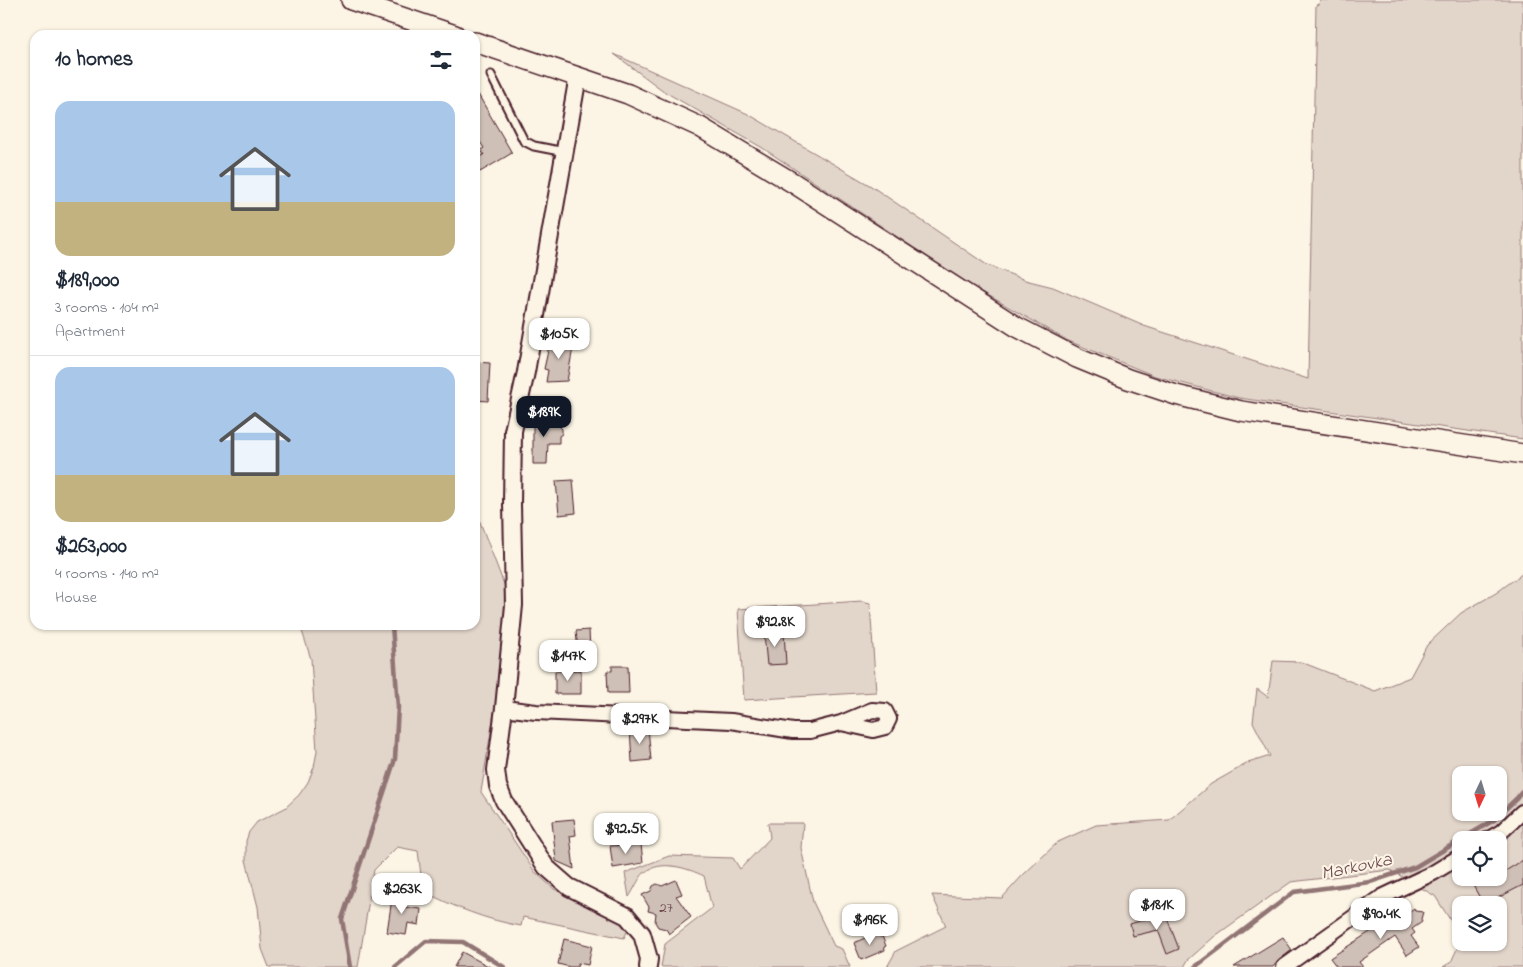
<!DOCTYPE html>
<html lang="en">
<head>
<meta charset="utf-8">
<style>
  body { margin:0; font-family:"Indie Flower",sans-serif; background:#f6f6f7; color:#1f2937; height:100vh; display:flex; flex-direction:column; font-size:19px; white-space:nowrap }
  * { box-sizing:border-box; margin:0 }
  p { font-size:16px; color:#747a83 }
  .icon { flex:none; width:28px; height:28px; fill:none; stroke:currentColor; stroke-width:2; stroke-linecap:round; stroke-linejoin:round }
  .map { position:relative; flex:1; overflow:hidden }
  .side { position:absolute; left:30px; top:30px; width:450px; height:600px; display:flex; flex-direction:column; background:#fff; border-radius:15px; box-shadow:0 1px 4px #0004 }
  .side>* { flex:none }
  .needle { width:32px; rotate:184deg }
  .fabs { position:absolute; left:1452px; top:766px; display:grid; gap:10px }
  .fabs a { display:grid; place-items:center; width:55px; height:55px; border-radius:10px; background:#fff; box-shadow:0 1px 4px #0004; font-size:25px }
  .price { position:absolute; translate:-50% -42px; padding:0 11px; border-radius:10px; background:#fff; color:#222; font-size:16px; line-height:32px; filter:drop-shadow(0 1px 2px #0008) }
  .price::after { content:''; position:absolute; left:50%; top:30px; width:15px; height:11px; margin-left:-8px; background:inherit; clip-path:polygon(0 0,100% 0,50% 100%) }
  .price.current { background:#111827; color:#fff }
  ul { padding:0; list-style:none }
  li { display:grid; align-content:center; gap:10px; height:265px; padding:0 25px }
  li+li { border-top:1px solid #e0e1e3 }
  li span { display:grid; place-items:center; height:155px; border-radius:15px; color:#555 }
  li>.icon { margin-inline-start:auto }
  span .icon { width:90px; height:90px; fill:#fffc; stroke-width:1 }
  li b { font-size:21px }
  h2 { display:flex; justify-content:space-between; align-items:center; height:60px; padding:0 25px; font-size:21px }
  .map>svg:first-child { display:block }
</style>
</head>
<body>
<div class="map">
<svg width="1523" height="967" viewBox="0 0 1523 967">
  <rect width="100%" height="100%" fill="#fcf5e5"/>
  <filter id="ink" filterUnits="userSpaceOnUse"><feTurbulence type="fractalNoise" baseFrequency=".02" numOctaves="2"/><feDisplacementMap in="SourceGraphic" scale="10" xChannelSelector="R" yChannelSelector="G"/><feConvolveMatrix kernelMatrix="1 2 1 2 8 2 1 2 1" color-interpolation-filters="sRGB"/></filter>
  <g filter="url(#ink)">
    <g fill="#e2d5ca" stroke="#967a7a" fill-rule="evenodd">
      <path d="M 1320,0 L 1523,0 L 1523,439 L 1239,398 L 1155,376 L 1066,340 L 972,286 L 761,147 L 665,92 L 614,54 L 748,114 L 871,186 L 987,265 L 1025,280 L 1053,287 L 1144,326 L 1308,379 L 1316,5 L 1319,4 Z"/>
      <path d="M 475,509 L 512,605 L 481,792 L 535,872 L 554,889 L 631,924 L 624,938 L 523,917 L 521,926 C 486,920 454,907 423,891 L 418,851 L 397,847 L 374,870 L 358,967 L 269,967 L 262,949 L 258,907 L 246,860 L 246,841 L 249,832 L 257,822 L 285,808 L 299,795 L 308,782 L 314,767 L 317,751 L 311,659 L 300,625 L 475,625 Z"/>
      <path d="M 1523,573 L 1523,967 L 1443,967 L 1451,962 L 1461,940 L 1461,942 L 1499,942 L 1499,905 L 1461,905 L 1461,937 L 1435,896 L 1390,870 L 1291,882 L 1215,936 L 1188,960 L 1184,967 L 887,967 L 896,951 L 946,926 L 932,895 L 1002,898 L 1022,876 L 1058,842 L 1096,825 L 1169,820 L 1211,784 L 1248,763 L 1270,756 L 1253,722 L 1257,689 L 1268,697 L 1273,661 L 1301,662 L 1375,691 L 1410,677 L 1427,645 L 1461,613 L 1496,593 ZM 1461,775 L 1499,775 L 1499,812 L 1461,812 ZM 1461,840 L 1499,840 L 1499,878 L 1461,878 Z"/>
      <path d="M 862,601 L 870,603 L 876,692 L 744,700 L 738,609 Z"/>
      <path d="M 768,823 L 803,823 L 801,848 L 813,902 L 834,946 L 842,949 L 850,967 L 661,967 L 665,944 L 712,908 L 704,876 C 687,868 661,859 644,873 C 638,879 634,890 629,897 L 625,873 L 669,856 L 733,858 L 740,869 L 770,838 Z"/>
    </g>
    <g fill="none" stroke-linecap="round" stroke-linejoin="round">
      <g stroke="#917474" stroke-width="4.5">
        <path d="M 350,967 L 342,919 L 395,759 L 398,707 L 392,625"/>
        <path d="M 395,967 L 426,941 L 463,942 L 504,967"/>
        <path d="M 1195,967 L 1294,892 L 1370,882 L 1415,867 L 1494,820 L 1517,798 L 1523,790"/>
      </g>
    </g>
    <g fill="#cfc0b7" stroke="#4a1f2b">
      <path d="M 475,89 L 512,153 L 480,172 L 475,163 L 475,159 L 484,155 L 481,150 L 484,148 L 475,134 Z"/>
      <path d="M 551,337 L 574,342 L 567,381 L 546,382 L 548,370 L 544,369 Z"/>
      <path d="M 475,362 L 490,363 L 488,401 L 475,400 Z"/>
      <path d="M 533,419 L 559,419 L 559,426 L 562,429 L 562,434 L 559,436 L 559,443 L 548,443 L 547,464 L 533,464 Z"/>
      <path d="M 573,480 L 576,513 L 559,515 L 556,481 Z"/>
      <path d="M 589,630 L 590,650 L 578,651 L 576,631 Z"/>
      <path d="M 784,632 L 786,664 L 767,665 L 764,633 Z"/>
      <path d="M 612,666 L 628,666 L 629,693 L 608,693 L 607,671 L 612,671 Z"/>
      <path d="M 581,670 L 581,694 L 555,694 L 555,671 Z"/>
      <path d="M 630,728 L 648,728 L 651,760 L 632,762 Z"/>
      <path d="M 574,819 L 576,835 L 570,836 L 574,869 L 556,861 L 552,821 Z"/>
      <path d="M 641,844 L 643,863 L 613,868 L 610,846 Z"/>
      <path d="M 1523,860 L 1523,885 L 1484,905 L 1471,882 L 1478,878 L 1482,878 L 1485,883 L 1494,878 L 1499,878 L 1499,875 Z"/>
      <path d="M 676,880 L 682,894 L 676,896 L 691,917 L 669,934 L 666,929 L 658,927 L 655,922 L 656,913 L 648,911 L 649,907 L 642,895 L 651,891 L 653,886 L 657,884 L 662,886 Z"/>
      <path d="M 393,892 L 406,894 L 404,907 L 421,909 L 419,925 L 408,923 L 406,935 L 387,932 Z"/>
      <path d="M 1414,908 L 1415,911 L 1423,912 L 1421,919 L 1422,922 L 1412,929 L 1415,933 L 1411,936 L 1419,947 L 1407,955 L 1395,937 L 1359,962 L 1363,967 L 1337,967 L 1330,958 L 1385,922 L 1402,913 L 1406,914 Z"/>
      <path d="M 1165,913 L 1179,949 L 1167,954 L 1158,930 L 1133,936 L 1130,924 Z"/>
      <path d="M 878,932 L 880,937 L 882,936 L 886,946 L 884,947 L 885,950 L 861,960 L 854,943 Z"/>
      <path d="M 1283,937 L 1292,950 L 1279,960 L 1273,967 L 1234,967 Z"/>
      <path d="M 564,939 L 592,946 L 588,965 L 578,963 L 577,967 L 570,967 L 558,964 Z"/>
      <path d="M 462,952 L 490,967 L 454,967 Z"/>
    </g>
    <g fill="none" stroke-linecap="round" stroke-linejoin="round">
      <g stroke="#4a1f2b" stroke-width="11">
        <path id="service" d="M 491,75 L 524,141 L 534,146 L 565,152"/>
      </g>
      <g stroke="#4a1f2b" stroke-width="18">
        <g id="minor">
          <path d="M 504,708 L 536,712 L 731,721 L 793,731 L 810,731 L 841,723 L 872,710 L 885,711 L 889,719 L 885,727 L 873,730 L 841,723"/>
          <path d="M 1487,840 L 1501,832 L 1522,812"/>
          <path d="M 1284,967 L 1382,897 L 1433,873 L 1461,856"/>
        </g>
      </g>
      <g stroke="#4a1f2b" stroke-width="20">
        <path id="tertiary" d="M 578,76 L 526,372 L 513,431 L 512,504 L 514,605 L 504,708 L 496,770 L 498,786 L 504,801 L 546,867 L 569,887 L 627,916 L 642,934 L 649,959 L 648,967"/>
      </g>
      <g stroke="#4a1f2b" stroke-width="22">
        <g id="secondary">
          <path d="M 351,0 L 455,35"/>
          <path d="M 475,42 L 628,94 L 700,127 L 795,184 L 1017,327 L 1077,358 L 1128,379 L 1176,395 L 1241,411 L 1523,454"/>
        </g>
      </g>
      <use href="#service" stroke="#fcf5e5" stroke-width="7"/>
      <use href="#minor" stroke="#fcf5e5" stroke-width="14"/>
      <use href="#tertiary" stroke="#fcf5e5" stroke-width="16"/>
      <use href="#secondary" stroke="#fcf5e5" stroke-width="19"/>
    </g>
  </g>
  <g text-anchor="middle" stroke-width="4" stroke-linejoin="round" paint-order="stroke">
    <g font-size="15" fill="#6b474e">
      <text x="666" y="912">27</text>
    </g>
    <g font-size="19" font-style="italic" fill="#6d4950" stroke="#fcf5e5">
      <text transform="translate(1356 865) rotate(-12)" y="7">Markovka</text>
    </g>
  </g>
</svg>
<div class="fabs">
<a><svg class="needle" viewBox="-14 -14 28 28"><path d="M0-13l5 13h-10z" fill="#e53935"/><path d="M0 13l5-13h-10z" fill="#747a83"/></svg></a>
<a><svg class="icon" aria-label="locate" viewBox="0 0 24 24"><circle cx="12" cy="12" r="6"/><path d="M12 2v4M12 18v4M2 12h4M18 12h4"/></svg></a>
<a><svg class="icon" aria-label="layers" viewBox="0 0 24 24"><path d="M12 4l9 5-9 5-9-5zM3 14l9 5 9-5"/></svg></a>
</div>
<b class="price" style="left:559px;top:360px">$105K</b>
<b class="price current" style="left:544px;top:438px">$189K</b>
<b class="price" style="left:775px;top:648px">$92.8K</b>
<b class="price" style="left:568px;top:682px">$147K</b>
<b class="price" style="left:640px;top:745px">$297K</b>
<b class="price" style="left:626px;top:855px">$92.5K</b>
<b class="price" style="left:402px;top:915px">$263K</b>
<b class="price" style="left:1157px;top:931px">$181K</b>
<b class="price" style="left:1381px;top:940px">$90.4K</b>
<b class="price" style="left:870px;top:946px">$196K</b>
<section class="side">
<h2>10 homes<svg class="icon" aria-label="filters" viewBox="0 0 24 24"><path d="M4 7h16M4 17h16"/><circle cx="9" cy="7" r="2"/><circle cx="15" cy="17" r="2"/></svg></h2>
<ul>
<li><span style="background:linear-gradient(#a9c7e8 65%,#c2b280 0)"><svg class="icon" aria-label="home" viewBox="0 0 24 24"><path d="M3 11l9-7 9 7M6 9v11h12V9"/></svg></span><div><b>$189,000</b><p>3 rooms · 104 m²</p><p>Apartment</p></div></li>
<li><span style="background:linear-gradient(#a9c7e8 70%,#c2b280 0)"><svg class="icon" aria-label="home" viewBox="0 0 24 24"><path d="M3 11l9-7 9 7M6 9v11h12V9"/></svg></span><div><b>$263,000</b><p>4 rooms · 140 m²</p><p>House</p></div></li>
</ul>
</section>
</div>
</body>
</html>
